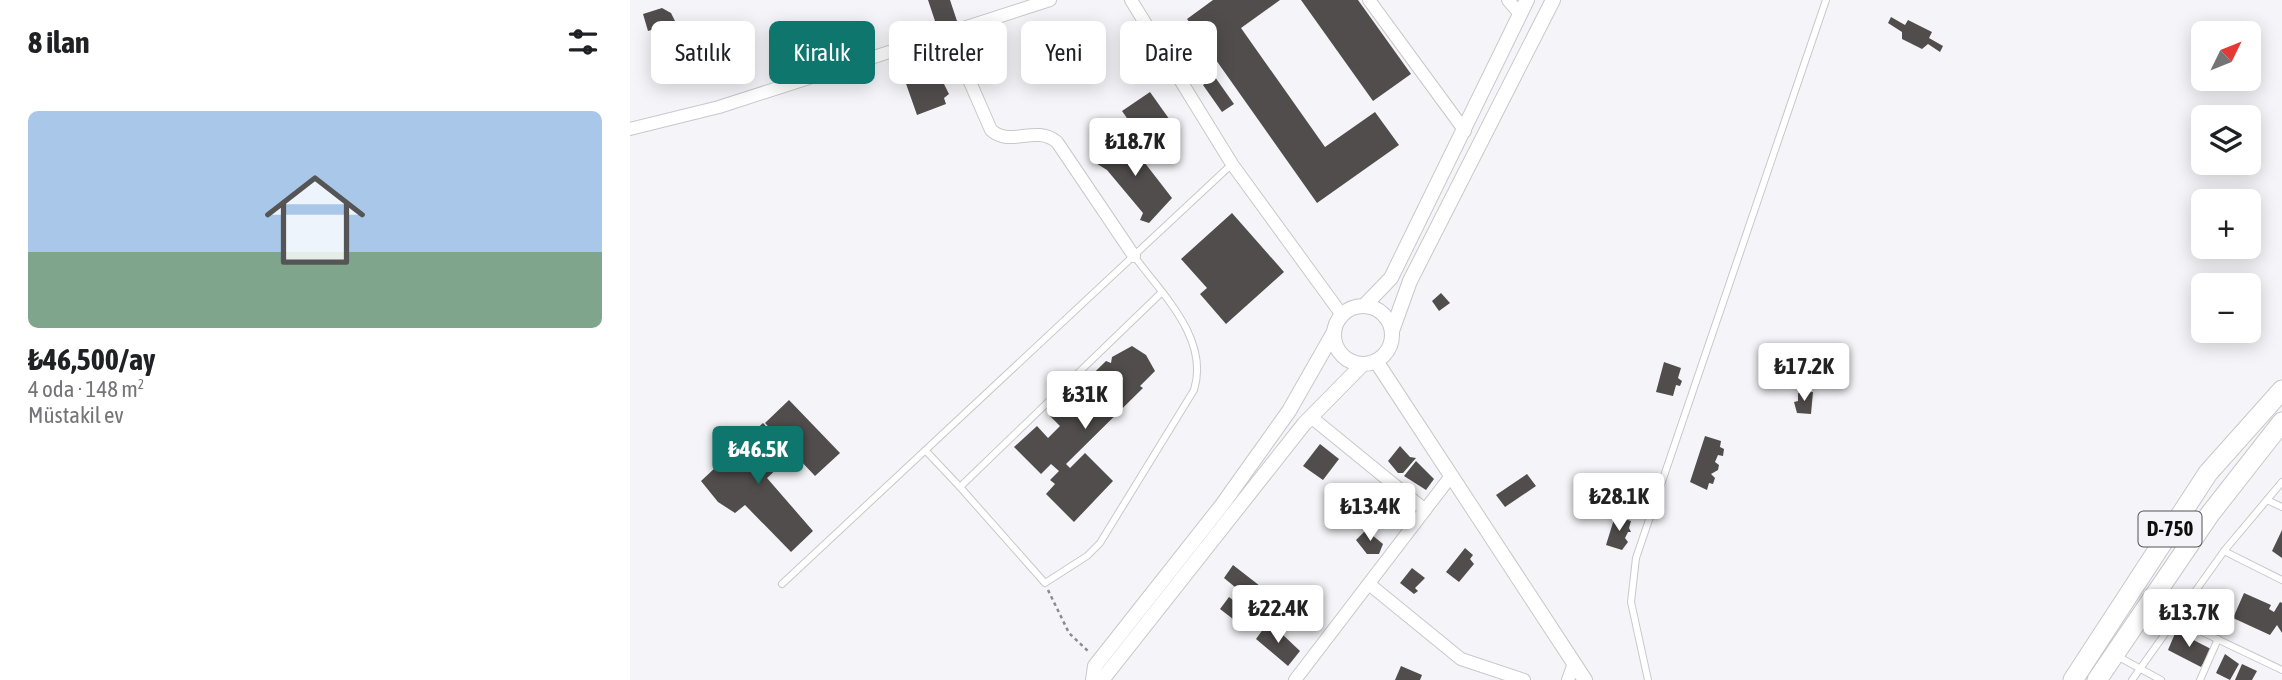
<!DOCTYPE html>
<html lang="tr">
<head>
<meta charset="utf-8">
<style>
  body { margin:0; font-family:"Asap Condensed",sans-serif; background:#f2f2f2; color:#202124; height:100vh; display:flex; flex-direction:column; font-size:26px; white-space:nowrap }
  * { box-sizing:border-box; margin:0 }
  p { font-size:23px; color:#757577 }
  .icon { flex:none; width:38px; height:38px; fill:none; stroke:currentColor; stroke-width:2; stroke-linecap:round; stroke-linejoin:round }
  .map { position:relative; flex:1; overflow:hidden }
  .panel { display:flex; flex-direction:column; background:#fff; width:630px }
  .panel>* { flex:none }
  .top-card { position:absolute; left:21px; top:21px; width:665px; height:63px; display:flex; gap:14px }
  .needle { width:46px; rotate:47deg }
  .buttons { position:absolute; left:1561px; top:21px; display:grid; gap:14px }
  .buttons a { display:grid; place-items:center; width:70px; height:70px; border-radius:10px; background:#fff; box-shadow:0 4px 18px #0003; font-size:35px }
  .price { position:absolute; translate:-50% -60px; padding:0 16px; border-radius:7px; background:#fff; color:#222; font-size:23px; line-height:46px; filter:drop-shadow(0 2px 4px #0008) }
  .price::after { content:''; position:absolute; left:50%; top:42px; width:21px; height:16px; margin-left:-10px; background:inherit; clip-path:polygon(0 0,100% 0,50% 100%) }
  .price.on { background:#0f766e; color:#fff }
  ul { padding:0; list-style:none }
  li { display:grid; align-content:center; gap:14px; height:371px; padding:0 28px }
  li+li { border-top:2px solid #e0e0e0 }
  li span { display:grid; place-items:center; height:217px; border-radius:10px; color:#555 }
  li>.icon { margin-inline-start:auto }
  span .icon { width:126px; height:126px; fill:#fffc; stroke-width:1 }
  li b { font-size:30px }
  h2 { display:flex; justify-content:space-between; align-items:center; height:84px; padding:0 28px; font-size:30px }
  .tag { padding:0 24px; border-radius:10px; background:#fff; box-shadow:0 4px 18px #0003; font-size:24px; line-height:63px }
  .tag.on { background:#0f766e; color:#fff }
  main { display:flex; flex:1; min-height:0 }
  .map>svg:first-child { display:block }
</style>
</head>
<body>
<main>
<section class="panel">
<h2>8 ilan<svg class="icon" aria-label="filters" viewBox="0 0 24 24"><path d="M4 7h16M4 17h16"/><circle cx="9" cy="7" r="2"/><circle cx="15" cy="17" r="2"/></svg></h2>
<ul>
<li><span style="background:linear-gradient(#a9c7e8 65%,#7fa58c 0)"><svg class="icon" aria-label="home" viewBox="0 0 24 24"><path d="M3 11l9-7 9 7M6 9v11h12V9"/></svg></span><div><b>₺46,500/ay</b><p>4 oda · 148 m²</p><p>Müstakil ev</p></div></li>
</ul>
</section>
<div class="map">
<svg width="1652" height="680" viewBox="0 0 1652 680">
  <rect width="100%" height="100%" fill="#f5f5f9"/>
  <g fill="#514d4c">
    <path d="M 298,0 L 320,0 L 327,21 L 307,27 Z"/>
    <path d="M 583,0 L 650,0 L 611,28 L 695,147 L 745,112 L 769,145 L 687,203 L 557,19 Z"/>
    <path d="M 671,0 L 728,0 L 781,74 L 743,101 Z"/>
    <path d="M 32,8 L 41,13 L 46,23 L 18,31 L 13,14 Z"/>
    <path d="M 1261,17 L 1275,25 L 1278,20 L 1302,32 L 1299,38 L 1313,46 L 1310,52 L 1298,44 L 1292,49 L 1272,39 L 1272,32 L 1258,23 Z"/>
    <path d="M 308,68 L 316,81 L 314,84 L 319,94 L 314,98 L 316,104 L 287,115 L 274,78 Z"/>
    <path d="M 585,77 L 604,104 L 592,112 L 573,85 Z"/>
    <path d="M 520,92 L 542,123 L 515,144 L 492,111 Z"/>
    <path d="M 494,136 L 542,198 L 519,223 L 510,220 L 513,213 L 477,170 L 464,162 L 473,150 L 475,152 Z"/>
    <path d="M 602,213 L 654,272 L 596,324 L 570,294 L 577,288 L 551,259 Z"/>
    <path d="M 811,293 L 820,303 L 809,311 L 802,301 Z"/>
    <path d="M 502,346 L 516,355 L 525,371 L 510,386 L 513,388 L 436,464 L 440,468 L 455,453 L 483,481 L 444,522 L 416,494 L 425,484 L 420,480 L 429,471 L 421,464 L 411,474 L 384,447 L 407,426 L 418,438 L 430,426 L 420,416 L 476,361 L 481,363 L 482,357 Z"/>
    <path d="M 1034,362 L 1051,368 L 1048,378 L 1052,381 L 1050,386 L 1046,385 L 1043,396 L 1026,392 Z"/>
    <path d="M 1183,392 L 1181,414 L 1167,413 L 1164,402 L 1168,401 L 1168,393 Z"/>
    <path d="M 159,400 L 210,453 L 185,476 L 135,423 Z"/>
    <path d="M 133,423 L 163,454 L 137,478 L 183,531 L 161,552 L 115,505 L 105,513 L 88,502 L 71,481 Z"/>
    <path d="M 1075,436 L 1091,441 L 1090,447 L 1094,449 L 1093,456 L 1088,455 L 1085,462 L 1089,465 L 1088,470 L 1081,474 L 1085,478 L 1083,484 L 1079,483 L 1077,490 L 1060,482 Z"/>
    <path d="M 690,444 L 709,459 L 693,480 L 673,466 Z"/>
    <path d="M 770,446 L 780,457 L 786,458 L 773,473 L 768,473 L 758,461 Z"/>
    <path d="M 786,461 L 804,479 L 796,490 L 774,476 Z"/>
    <path d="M 897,474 L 906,486 L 875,507 L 866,495 Z"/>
    <path d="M 980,479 L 1012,490 L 1009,497 L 1012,500 L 1004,511 L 972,500 L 975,493 L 971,491 Z"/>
    <path d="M 761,497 L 774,508 L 769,514 L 755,503 Z"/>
    <path d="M 985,516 L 1001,521 L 999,528 L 1001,532 L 998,532 L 995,538 L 998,542 L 992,550 L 976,545 Z"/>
    <path d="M 736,530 L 753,544 L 749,554 L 737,554 L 726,540 Z"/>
    <path d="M 1652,530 L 1652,558 L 1642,551 Z"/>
    <path d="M 835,548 L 843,555 L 840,559 L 844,564 L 829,582 L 816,572 Z"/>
    <path d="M 603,565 L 639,593 L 632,602 L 627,605 L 594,578 Z"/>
    <path d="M 782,568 L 795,578 L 785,588 L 788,591 L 784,594 L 770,583 Z"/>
    <path d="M 1614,593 L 1641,605 L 1639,609 L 1644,612 L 1650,602 L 1652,603 L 1652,633 L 1647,625 L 1640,635 L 1603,618 Z"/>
    <path d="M 599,597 L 612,607 L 603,619 L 590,609 Z"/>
    <path d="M 636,625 L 647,635 L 652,634 L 670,651 L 658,666 L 626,639 Z"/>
    <path d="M 1546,631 L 1581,649 L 1571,667 L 1538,650 Z"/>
    <path d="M 1595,654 L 1609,664 L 1600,680 L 1586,673 Z"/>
    <path d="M 1612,664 L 1627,671 L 1622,680 L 1605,680 Z"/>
    <path d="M 771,666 L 792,675 L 790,680 L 765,680 Z"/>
  </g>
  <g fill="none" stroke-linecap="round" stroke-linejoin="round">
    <g stroke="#c7c8cb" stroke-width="8">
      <g id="service">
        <path d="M 504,256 C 532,294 580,339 564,390 L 470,543 L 457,556 L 415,583 L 330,487 L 531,293"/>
        <path d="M 297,452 L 330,487"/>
        <path d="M 1637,500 L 1652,507"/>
        <path d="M 1594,551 L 1652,580"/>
        <path d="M 152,584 L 602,164"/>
        <path d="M 1545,619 L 1652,670"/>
        <path d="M 1487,656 L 1531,680"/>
        <path d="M 1018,680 L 1001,602 L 1006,558 L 1196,0"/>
        <path d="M 1502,680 L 1594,551 L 1652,482"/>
        <path d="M 1570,680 L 1588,639"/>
      </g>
    </g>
    <g stroke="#c7c8cb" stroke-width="14">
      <g id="minor">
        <path d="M 501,0 L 602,164 L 712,315"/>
        <path d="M 739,0 L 835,131"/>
        <path d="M 878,0 L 890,14"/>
        <path d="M 319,34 L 361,130 C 381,148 405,124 427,142 L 504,256"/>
        <path d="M 0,129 L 89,107 L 420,0"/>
        <path d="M 681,417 L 795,510"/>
        <path d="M 739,584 L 831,659 L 894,680"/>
        <path d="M 665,680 L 821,476"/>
        <path d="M 938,680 L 944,663"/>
      </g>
    </g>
    <g stroke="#c7c8cb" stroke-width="16">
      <g id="tertiary">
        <path d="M 735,305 L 761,278 L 897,0"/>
        <circle cx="733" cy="335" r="29"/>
        <path d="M 762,331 L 780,281 L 923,0"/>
        <path d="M 746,361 L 955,680"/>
        <path d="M 463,680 L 465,666 L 592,505 L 659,411 L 704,332"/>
        <path d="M 472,680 L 674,424 L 733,364"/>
      </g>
    </g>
    <g stroke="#c7c8cb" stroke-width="21">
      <g id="trunk">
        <path d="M 1443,680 L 1578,473 L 1652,390"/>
        <path d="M 1467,680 L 1580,514 L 1652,422"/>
      </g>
    </g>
    <path stroke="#8b8b8e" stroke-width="2.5" stroke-dasharray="3.5 3.5" stroke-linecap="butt" d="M 418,590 L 439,633 L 460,653"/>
    <use href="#service" stroke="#fff" stroke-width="6"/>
    <use href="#minor" stroke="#fff" stroke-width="12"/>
    <use href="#tertiary" stroke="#fff" stroke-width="14"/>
    <use href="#trunk" stroke="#fff" stroke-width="19"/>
  </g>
  <g text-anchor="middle" stroke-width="7" stroke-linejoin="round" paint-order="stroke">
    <rect fill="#f5f5f9" stroke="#535356" stroke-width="2" x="1508.5" y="511.5" width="63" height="35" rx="5"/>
    <g font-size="21" font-weight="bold" fill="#0e0e10">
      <text x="1540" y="536">D-750</text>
    </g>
  </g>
</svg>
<div class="buttons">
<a><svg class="needle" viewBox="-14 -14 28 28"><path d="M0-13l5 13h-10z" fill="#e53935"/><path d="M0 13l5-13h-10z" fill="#757577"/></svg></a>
<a><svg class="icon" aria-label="layers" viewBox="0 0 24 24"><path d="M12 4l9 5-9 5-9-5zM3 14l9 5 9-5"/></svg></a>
<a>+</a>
<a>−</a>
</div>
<b class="price" style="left:505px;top:178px">₺18.7K</b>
<b class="price" style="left:1174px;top:403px">₺17.2K</b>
<b class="price" style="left:455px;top:431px">₺31K</b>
<b class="price on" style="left:128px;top:486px">₺46.5K</b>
<b class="price" style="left:989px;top:533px">₺28.1K</b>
<b class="price" style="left:740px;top:543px">₺13.4K</b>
<b class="price" style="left:648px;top:645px">₺22.4K</b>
<b class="price" style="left:1559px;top:649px">₺13.7K</b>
<div class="top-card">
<a class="tag">Satılık</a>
<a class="tag on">Kiralık</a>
<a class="tag">Filtreler</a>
<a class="tag">Yeni</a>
<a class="tag">Daire</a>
</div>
</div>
</main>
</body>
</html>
